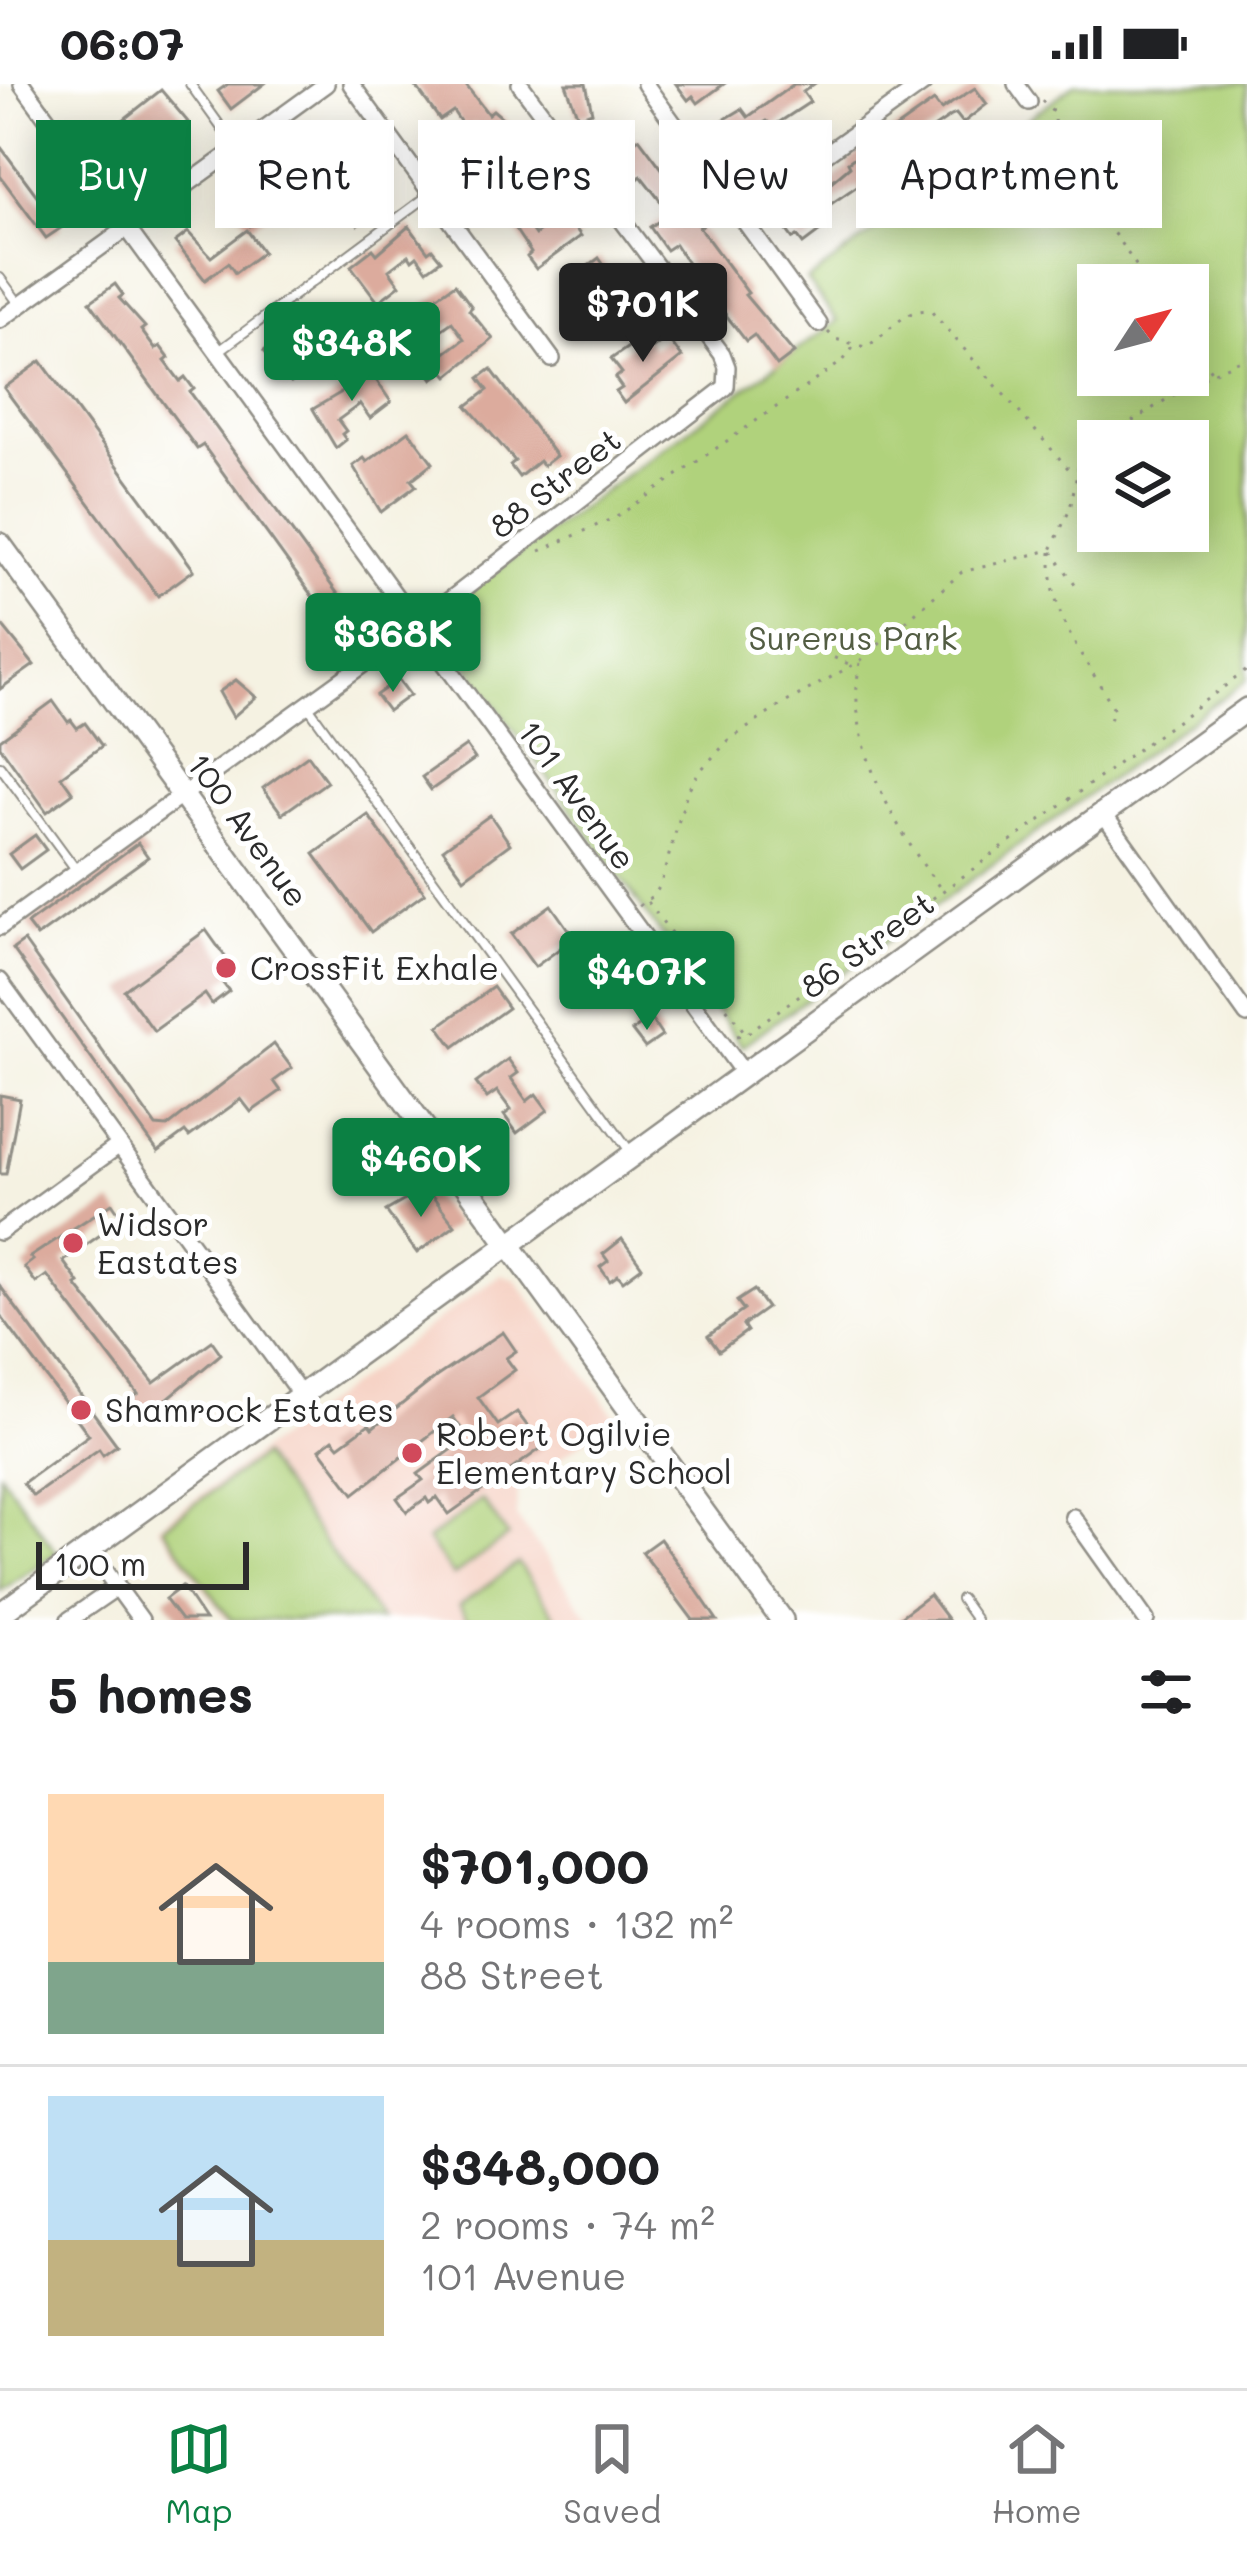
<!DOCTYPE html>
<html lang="en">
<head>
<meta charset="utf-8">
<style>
  body { margin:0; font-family:Mali,sans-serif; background:#f6f6f6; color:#202124; height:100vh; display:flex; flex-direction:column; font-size:45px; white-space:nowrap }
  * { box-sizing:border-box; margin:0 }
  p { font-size:39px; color:#757577 }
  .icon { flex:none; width:66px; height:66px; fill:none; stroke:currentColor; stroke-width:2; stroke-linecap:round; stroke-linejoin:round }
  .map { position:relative; height:1536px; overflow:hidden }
  .drawer { display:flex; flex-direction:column; background:#fff; flex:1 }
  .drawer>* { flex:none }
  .hud { position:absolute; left:36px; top:36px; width:1176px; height:108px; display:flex; gap:24px }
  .needle { width:78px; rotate:54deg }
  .buttons { position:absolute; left:1077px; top:180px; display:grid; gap:24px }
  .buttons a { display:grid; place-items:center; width:132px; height:132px; border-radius:0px; background:#fff; box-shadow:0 6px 30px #0003; font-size:60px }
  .scale { position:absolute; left:36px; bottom:30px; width:213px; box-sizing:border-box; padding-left:12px; border:6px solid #2b2b2b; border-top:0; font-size:33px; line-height:42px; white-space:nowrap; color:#2b2b2b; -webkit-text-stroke:9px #fff; paint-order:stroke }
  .price { position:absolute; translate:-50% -102px; padding:0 27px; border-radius:12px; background:#0b8043; color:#fff; font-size:39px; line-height:78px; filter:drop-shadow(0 3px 6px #0008) }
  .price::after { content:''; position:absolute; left:50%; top:72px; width:36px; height:27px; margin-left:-18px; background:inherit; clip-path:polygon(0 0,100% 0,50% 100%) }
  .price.selected { background:#222; color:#fff }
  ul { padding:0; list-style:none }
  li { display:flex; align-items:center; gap:36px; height:300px; padding:0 48px }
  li+li { border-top:3px solid #e0e0e0 }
  li span { display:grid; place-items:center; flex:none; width:336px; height:240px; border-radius:0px; color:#555 }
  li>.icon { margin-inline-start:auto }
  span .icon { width:144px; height:144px; fill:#fffc; stroke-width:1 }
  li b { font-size:51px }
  h2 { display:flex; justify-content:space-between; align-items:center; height:144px; padding:0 48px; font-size:51px }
  .chip { padding:0 42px; border-radius:0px; background:#fff; box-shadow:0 6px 30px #0003; font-size:42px; line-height:108px }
  .chip.selected { background:#0b8043; color:#fff }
  .status { display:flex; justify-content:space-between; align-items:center; height:84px; padding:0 60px; background:#fff; direction:ltr }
  .status svg { height:33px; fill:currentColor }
  .menu { display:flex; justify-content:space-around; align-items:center; height:168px; border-top:3px solid #e0e0e0; background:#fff; font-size:33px; color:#757577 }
  .menu a { display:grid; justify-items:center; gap:6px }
  .menu .selected { color:#0b8043 }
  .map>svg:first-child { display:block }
</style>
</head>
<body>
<div class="status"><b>06:07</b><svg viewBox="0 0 49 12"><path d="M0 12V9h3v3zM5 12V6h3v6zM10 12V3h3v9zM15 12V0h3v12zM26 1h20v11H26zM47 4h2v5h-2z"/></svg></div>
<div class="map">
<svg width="1247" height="1536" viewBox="0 0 1247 1536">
  <rect width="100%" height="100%" fill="#fff"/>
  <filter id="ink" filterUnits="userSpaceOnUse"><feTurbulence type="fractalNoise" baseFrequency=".00833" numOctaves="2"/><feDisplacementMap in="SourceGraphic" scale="24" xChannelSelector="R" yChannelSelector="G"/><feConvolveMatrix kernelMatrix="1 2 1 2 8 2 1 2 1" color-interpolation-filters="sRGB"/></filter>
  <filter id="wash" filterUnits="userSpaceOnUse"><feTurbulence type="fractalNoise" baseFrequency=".004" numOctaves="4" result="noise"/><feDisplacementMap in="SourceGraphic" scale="48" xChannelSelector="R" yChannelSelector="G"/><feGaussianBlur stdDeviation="2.7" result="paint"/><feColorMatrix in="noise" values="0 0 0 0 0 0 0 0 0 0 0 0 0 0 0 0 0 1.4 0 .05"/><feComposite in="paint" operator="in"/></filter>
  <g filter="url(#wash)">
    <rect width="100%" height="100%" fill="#f5f2e2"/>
    <path fill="#f6d2c4" d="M 501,1190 L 516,1196 L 616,1333 L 518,1405 L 516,1432 L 591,1536 L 227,1536 L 158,1442 Z"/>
    <g fill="#b0d27b" stroke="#6e7e53" stroke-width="3" fill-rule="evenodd">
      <path d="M 1075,0 L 1247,0 L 1247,596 L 742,962 L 432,533 L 837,237 L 807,197 ZM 1098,201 L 1188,201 L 1188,291 L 1098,291 ZM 1098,357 L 1188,357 L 1188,447 L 1098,447 Z"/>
      <path d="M 261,1372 L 381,1536 L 231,1536 L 163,1443 Z"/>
      <path d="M 0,1389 L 57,1469 L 0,1507 Z"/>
      <path d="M 482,1416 L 508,1452 L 453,1492 L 427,1456 Z"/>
      <path d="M 518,1479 L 558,1536 L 468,1536 L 459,1522 Z"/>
    </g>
    <g id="blocks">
      <g fill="#dcab9d">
        <path d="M 228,0 L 264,0 L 231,25 L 218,7 Z"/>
        <path d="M 414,0 L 465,0 L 488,30 L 493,26 L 513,43 L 490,60 L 474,40 L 466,46 L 453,27 L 440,36 Z"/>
        <path d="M 566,0 L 586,0 L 592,28 L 578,33 Z"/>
        <path d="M 676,0 L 724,0 L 698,19 L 693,12 L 688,16 Z"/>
        <path d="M 794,0 L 814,0 L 803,8 L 810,18 L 772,43 L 767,37 L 741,53 L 744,63 L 737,68 L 732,60 L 724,66 L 714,53 L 723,48 L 717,40 L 742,25 L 748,33 Z"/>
        <path d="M 975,4 L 987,20 L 963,39 L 956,30 L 951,32 L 901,66 L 916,86 L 870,121 L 857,102 L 828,122 L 818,109 L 850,82 L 848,78 L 934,17 L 941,26 Z"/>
        <path d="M 161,6 L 188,38 L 172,50 L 178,59 L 134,88 L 104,51 Z"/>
        <path d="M 616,36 L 635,57 L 639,54 L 678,106 L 662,119 L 641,92 L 637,96 L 613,63 L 602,71 L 590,55 Z"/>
        <path d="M 331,42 L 382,115 L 376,120 L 380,125 L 358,141 L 317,86 L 264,126 L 267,130 L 250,142 L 231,116 L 245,110 L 278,81 L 282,87 L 302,72 L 295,62 L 321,43 L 324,47 Z"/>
        <path d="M 0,62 L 61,144 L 46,154 L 0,92 Z"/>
        <path d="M 487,71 L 501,90 L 517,78 L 534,101 L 511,118 L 535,151 L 554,137 L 530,105 L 541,97 L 581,152 L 536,185 L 527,173 L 531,169 L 509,136 L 477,93 L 471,97 L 464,87 Z"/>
        <path d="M 691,125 L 702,142 L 699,143 L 748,209 L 745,211 L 794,269 L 777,282 L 754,251 L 746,257 L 723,227 L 720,229 L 675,160 L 666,166 L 650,143 L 673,128 L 677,134 Z"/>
        <path d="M 815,125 L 827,142 L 803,160 L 797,152 L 793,155 L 785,144 Z"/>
        <path d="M 409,142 L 428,168 L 432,165 L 441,176 L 427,186 L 417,172 L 412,176 L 409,171 L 389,186 L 400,201 L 378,218 L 351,182 L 373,165 L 377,170 Z"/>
        <path d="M 247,146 L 263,168 L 235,189 L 228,179 L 205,196 L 175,158 L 188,148 L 211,173 Z"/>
        <path d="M 599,174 L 608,187 L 614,183 L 631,207 L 621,215 L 617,209 L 592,227 L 579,209 L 574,213 L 564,200 Z"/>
        <path d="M 115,200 L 123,211 L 119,214 L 145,243 L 141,246 L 155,265 L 160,262 L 169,274 L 165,277 L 180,297 L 185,293 L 194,305 L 190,308 L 359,539 L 341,552 L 203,361 L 197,365 L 90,218 Z"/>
        <path d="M 455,200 L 472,223 L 469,226 L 493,255 L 448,292 L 444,287 L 433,295 L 425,284 L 464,255 L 452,238 L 434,251 L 416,227 Z"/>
        <path d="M 322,229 L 350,259 L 339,267 L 335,261 L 331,264 L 322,253 L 301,270 L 311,283 L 291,299 L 264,267 L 288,249 L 290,253 Z"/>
        <path d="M 644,252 L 653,264 L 667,253 L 682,273 L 624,319 L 616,308 L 622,304 L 615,294 L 622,289 L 611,275 Z"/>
        <path d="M 41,277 L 194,486 L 158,512 L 4,304 Z"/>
        <path d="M 368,284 L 391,318 L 370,334 L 360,320 L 338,336 L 346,347 L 342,350 L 346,356 L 336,364 L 313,325 L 347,305 L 345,301 Z"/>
        <path d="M 491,285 L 556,372 L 543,382 L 539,377 L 519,393 L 510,381 L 515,377 L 467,322 L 488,306 L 479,294 Z"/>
        <path d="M 409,347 L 433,379 L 411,396 L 416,402 L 381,428 L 353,382 L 364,374 L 367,378 Z"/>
        <path d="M 0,539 L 34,581 L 0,605 Z"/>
        <path d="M 398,595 L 410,611 L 388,627 L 376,611 Z"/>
        <path d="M 236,596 L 256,613 L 233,633 L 219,608 Z"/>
        <path d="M 53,617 L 68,638 L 71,636 L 77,644 L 85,639 L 102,662 L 61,692 L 73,709 L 47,728 L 0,662 L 0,656 Z"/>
        <path d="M 466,662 L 475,675 L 431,706 L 422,693 Z"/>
        <path d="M 308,671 L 327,698 L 282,730 L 263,704 Z"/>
        <path d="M 368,731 L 425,809 L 371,848 L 314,770 Z"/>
        <path d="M 490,731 L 510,760 L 464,794 L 443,765 Z"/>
        <path d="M 35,751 L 46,766 L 20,785 L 9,770 Z"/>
        <path d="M 138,759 L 148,773 L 37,853 L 27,840 Z"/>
        <path d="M 551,821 L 574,854 L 535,883 L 511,850 Z"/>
        <path d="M 206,846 L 236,888 L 222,898 L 229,907 L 212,920 L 205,910 L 154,947 L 124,906 Z"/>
        <path d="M 591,856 L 611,882 L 616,878 L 632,900 L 614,913 L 580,864 Z"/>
        <path d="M 24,857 L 156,1042 L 167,1043 L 274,960 L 292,984 L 274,997 L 281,1007 L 251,1028 L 241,1015 L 189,1053 L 185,1048 L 158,1068 L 13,865 Z"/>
        <path d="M 493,903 L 508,924 L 454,963 L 439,942 Z"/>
        <path d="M 650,934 L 662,952 L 645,964 L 632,947 Z"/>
        <path d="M 508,975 L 518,989 L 511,994 L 527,1017 L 536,1010 L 548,1026 L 517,1049 L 504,1031 L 511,1026 L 497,1007 L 487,1014 L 476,999 Z"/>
        <path d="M 0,1011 L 20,1015 L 6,1090 L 0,1090 Z"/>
        <path d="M 426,1104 L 455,1141 L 417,1169 L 386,1127 Z"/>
        <path d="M 112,1119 L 123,1135 L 63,1177 L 79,1199 L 76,1201 L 154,1299 L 212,1257 L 221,1270 L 167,1315 L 134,1334 L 124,1320 L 138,1310 L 47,1191 L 36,1199 L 24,1183 L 33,1176 L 30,1173 Z"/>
        <path d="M 622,1155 L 642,1183 L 623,1197 L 618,1191 L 610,1197 L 600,1183 L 608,1177 L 603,1170 Z"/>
        <path d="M 0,1202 L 117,1361 L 103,1371 L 99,1365 L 33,1412 L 23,1399 L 89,1351 L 0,1231 Z"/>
        <path d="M 754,1206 L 767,1224 L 743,1241 L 747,1247 L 719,1267 L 708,1252 L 744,1226 L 737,1217 Z"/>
        <path d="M 503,1248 L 516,1267 L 506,1274 L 515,1286 L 478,1313 L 498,1341 L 517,1328 L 543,1363 L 449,1430 L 437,1413 L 429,1419 L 426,1414 L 407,1428 L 397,1414 L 423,1396 L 418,1390 L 468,1354 L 453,1333 L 354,1410 L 320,1365 L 333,1355 L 339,1362 L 369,1340 L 372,1344 L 436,1293 Z"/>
        <path d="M 660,1455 L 689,1495 L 717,1536 L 693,1536 L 642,1468 Z"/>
        <path d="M 182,1502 L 205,1536 L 181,1536 L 165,1515 Z"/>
        <path d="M 929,1511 L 948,1536 L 896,1536 Z"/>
      </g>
    </g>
  </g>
  <g filter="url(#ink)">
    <use href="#blocks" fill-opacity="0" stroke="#908e86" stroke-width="3"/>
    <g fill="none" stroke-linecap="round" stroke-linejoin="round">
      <g stroke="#908e86" stroke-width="12">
        <g id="lane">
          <path d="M 190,0 L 236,64"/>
          <path d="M 0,194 L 20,221"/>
          <path d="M 219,267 L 429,111"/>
          <path d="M 307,621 L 632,1070"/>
          <path d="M 0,682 L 77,787"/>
          <path d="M 961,1515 L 976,1536"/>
        </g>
      </g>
      <g stroke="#908e86" stroke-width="20">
        <g id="street">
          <path d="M 22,0 L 745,991"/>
          <path d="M 351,0 L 552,275"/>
          <path d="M 645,0 L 819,240"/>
          <path d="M 1016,0 L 1029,18"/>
          <path d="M 742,130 L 923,0"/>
          <path d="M 0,236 L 326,0"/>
          <path d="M 1103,729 L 1247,931"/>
          <path d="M 0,843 L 416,542 L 726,303 L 727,283 L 722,270 L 520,0"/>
          <path d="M 0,897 L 301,1311"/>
          <path d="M 0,1148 L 118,1062"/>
          <path d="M 1073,1433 L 1146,1536"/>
          <path d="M 90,1466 L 141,1536"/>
          <path d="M 69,1536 L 117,1503"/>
        </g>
      </g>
      <g stroke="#908e86" stroke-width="26">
        <g id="secondary">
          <path d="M 0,460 L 782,1536"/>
          <path d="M 0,1530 L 1247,625"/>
        </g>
      </g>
      <g stroke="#908e86" stroke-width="3" stroke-dasharray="3 9" stroke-linecap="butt">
        <path d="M 1042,17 L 1054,29 L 1055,66 L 1150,201"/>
        <path d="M 828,248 L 835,255 L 865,263 C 888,252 904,222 931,227 L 1074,391"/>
        <path d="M 1188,254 L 1212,288"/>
        <path d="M 1102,357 L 1195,297 L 1247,273"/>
        <path d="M 540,467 L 618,432 L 843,277 L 855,261"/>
        <path d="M 1051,468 C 1049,537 1083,568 1114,625 L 1108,642"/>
        <path d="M 1052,468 L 1078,504"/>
        <path d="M 823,569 L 851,581"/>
        <path d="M 860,579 C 843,654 896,747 941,805"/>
        <path d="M 648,818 L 746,950"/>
        <path d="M 639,822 L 656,809 L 661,799 L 687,708 L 698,689 L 729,656 L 783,620 L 860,577 L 962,488 L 1051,466 L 1070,425 L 1079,380 L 1098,360"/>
        <path d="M 737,952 L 746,950 L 1247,586"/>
      </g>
      <use href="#lane" stroke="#fff" stroke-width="8"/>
      <use href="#street" stroke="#fff" stroke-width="15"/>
      <use href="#secondary" stroke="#fff" stroke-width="21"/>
    </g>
  </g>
  <g fill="#d1495b" stroke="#fff" stroke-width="4.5">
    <circle cx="226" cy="884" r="12"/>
    <circle cx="73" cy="1159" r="12"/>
    <circle cx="81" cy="1326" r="12"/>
    <circle cx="412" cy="1369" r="12"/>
  </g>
  <g text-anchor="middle" stroke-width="10" stroke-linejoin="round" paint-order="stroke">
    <g font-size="33" fill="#2b2b2b" stroke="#fff">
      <text transform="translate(555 399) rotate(-38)" y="12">88 Street</text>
      <text transform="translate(577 711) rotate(54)" y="12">101 Avenue</text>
      <text transform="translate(248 746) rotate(54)" y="12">100 Avenue</text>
      <text transform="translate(867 861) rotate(-36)" y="12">86 Street</text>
    </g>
    <g font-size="33" fill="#535d43" stroke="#fff">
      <text x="853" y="566">Surerus Park</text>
    </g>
    <g font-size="33" fill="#2b2b2b" stroke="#fff" text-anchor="start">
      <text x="250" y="896">CrossFit Exhale</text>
      <text x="97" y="1152">Widsor<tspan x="97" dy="38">Eastates</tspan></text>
      <text x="105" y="1338">Shamrock Estates</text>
      <text x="436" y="1362">Robert Ogilvie<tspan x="436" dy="38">Elementary School</tspan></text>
    </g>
  </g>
</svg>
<div class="buttons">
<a><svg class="needle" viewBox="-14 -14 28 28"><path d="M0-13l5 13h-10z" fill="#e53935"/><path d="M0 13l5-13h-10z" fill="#757577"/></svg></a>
<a><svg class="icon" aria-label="layers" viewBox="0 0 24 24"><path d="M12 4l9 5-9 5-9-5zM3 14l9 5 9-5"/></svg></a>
</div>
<div class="scale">100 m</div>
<b class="price selected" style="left:643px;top:281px">$701K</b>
<b class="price" style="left:352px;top:320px">$348K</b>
<b class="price" style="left:393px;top:611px">$368K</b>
<b class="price" style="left:647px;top:949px">$407K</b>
<b class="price" style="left:421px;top:1136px">$460K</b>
<div class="hud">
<a class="chip selected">Buy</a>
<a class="chip">Rent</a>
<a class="chip">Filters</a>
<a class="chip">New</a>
<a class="chip">Apartment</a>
</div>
</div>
<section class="drawer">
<h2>5 homes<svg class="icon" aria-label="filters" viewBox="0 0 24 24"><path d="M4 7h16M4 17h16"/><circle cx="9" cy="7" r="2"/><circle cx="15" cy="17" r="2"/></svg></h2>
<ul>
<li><span style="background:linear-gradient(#ffd9b3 70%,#7fa58c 0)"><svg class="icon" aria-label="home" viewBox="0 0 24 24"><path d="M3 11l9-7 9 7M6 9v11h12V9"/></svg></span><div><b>$701,000</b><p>4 rooms · 132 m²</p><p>88 Street</p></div></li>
<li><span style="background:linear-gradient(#bfe0f5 60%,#c2b280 0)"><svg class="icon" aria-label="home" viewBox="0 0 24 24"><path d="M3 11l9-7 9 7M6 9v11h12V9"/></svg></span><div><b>$348,000</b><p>2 rooms · 74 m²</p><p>101 Avenue</p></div></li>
</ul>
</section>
<nav class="menu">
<a class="selected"><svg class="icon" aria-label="map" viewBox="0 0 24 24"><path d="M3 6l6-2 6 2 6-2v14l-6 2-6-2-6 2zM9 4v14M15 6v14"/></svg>Map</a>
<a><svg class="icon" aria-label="saved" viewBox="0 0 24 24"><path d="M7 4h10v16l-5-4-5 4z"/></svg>Saved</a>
<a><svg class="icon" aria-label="home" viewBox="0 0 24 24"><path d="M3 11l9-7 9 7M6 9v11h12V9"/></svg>Home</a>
</nav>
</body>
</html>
